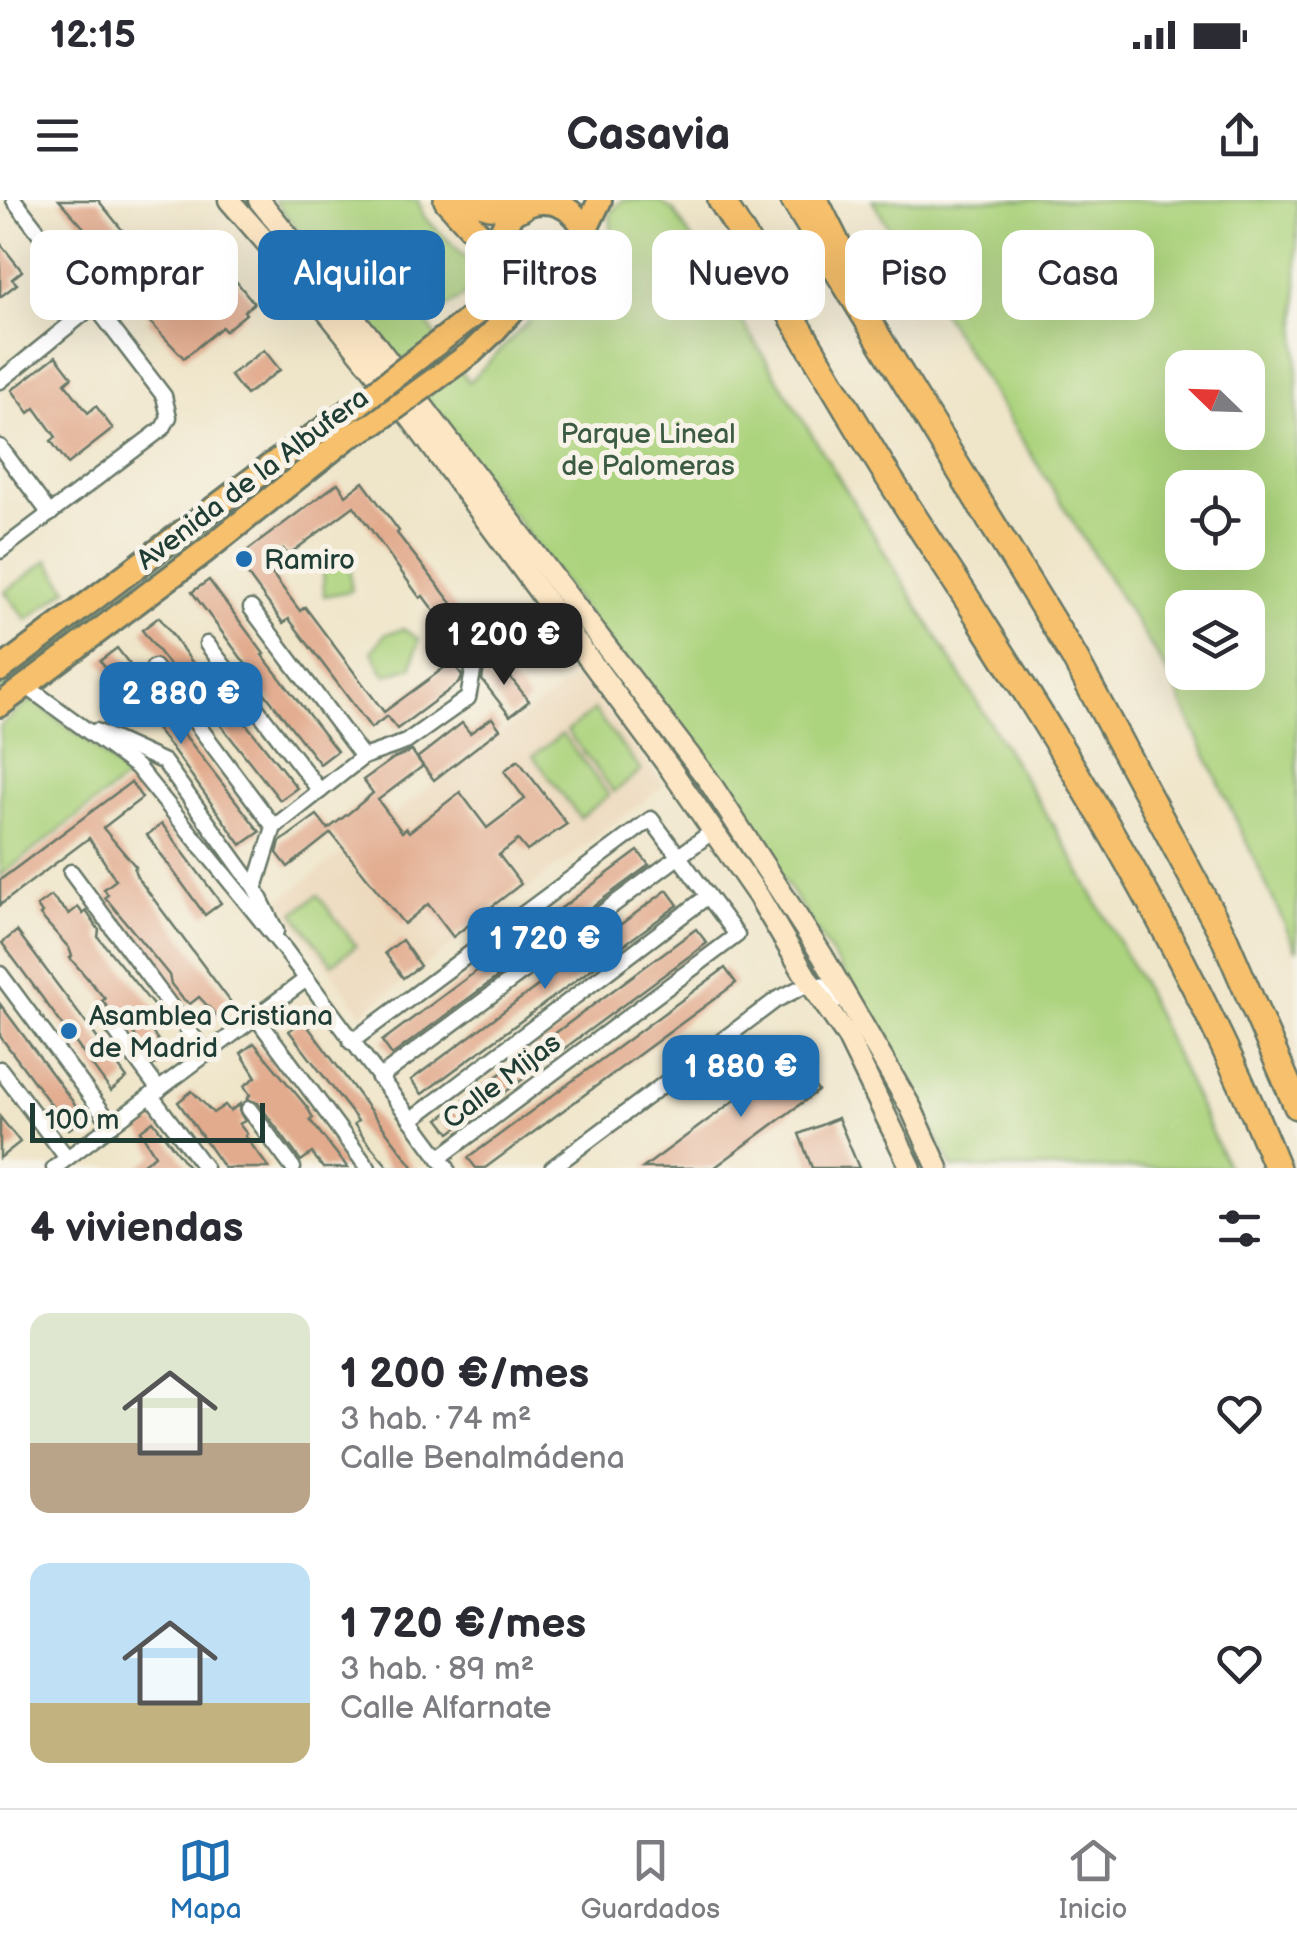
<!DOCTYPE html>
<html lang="es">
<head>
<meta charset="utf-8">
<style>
  body { margin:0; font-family:"Balsamiq Sans",sans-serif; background:#f7f7f7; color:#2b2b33; height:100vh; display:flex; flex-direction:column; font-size:38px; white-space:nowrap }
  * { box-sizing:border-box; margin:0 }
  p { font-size:32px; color:#7c7c81 }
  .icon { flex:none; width:55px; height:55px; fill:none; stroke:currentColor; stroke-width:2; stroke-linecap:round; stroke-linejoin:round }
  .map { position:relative; height:968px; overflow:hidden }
  .panel { display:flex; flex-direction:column; background:#fff; flex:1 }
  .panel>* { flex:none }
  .hud { position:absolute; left:30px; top:30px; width:1238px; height:90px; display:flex; gap:20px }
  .needle { width:65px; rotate:293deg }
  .fabs { position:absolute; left:1165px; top:150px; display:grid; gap:20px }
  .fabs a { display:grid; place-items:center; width:100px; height:100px; border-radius:20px; background:#fff; box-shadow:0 10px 40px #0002; font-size:50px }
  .scale { position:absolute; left:30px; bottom:25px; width:235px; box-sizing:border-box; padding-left:10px; border:5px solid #1f3d34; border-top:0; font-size:28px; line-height:35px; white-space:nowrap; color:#1f3d34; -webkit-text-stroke:8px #f7f3e8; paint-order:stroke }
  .price { position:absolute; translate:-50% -85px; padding:0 22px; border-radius:20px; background:#1f6fb2; color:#fff; font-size:32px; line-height:65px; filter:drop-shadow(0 2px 5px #0008) }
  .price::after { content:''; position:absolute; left:50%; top:60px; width:30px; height:22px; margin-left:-15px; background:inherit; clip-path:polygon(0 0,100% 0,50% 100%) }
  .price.on { background:#222; color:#fff }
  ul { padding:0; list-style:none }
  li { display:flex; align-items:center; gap:30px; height:250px; padding:0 30px }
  li span { display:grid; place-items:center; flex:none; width:280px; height:200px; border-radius:20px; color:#555 }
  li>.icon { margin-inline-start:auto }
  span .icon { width:120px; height:120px; fill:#fffc; stroke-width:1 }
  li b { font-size:42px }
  h2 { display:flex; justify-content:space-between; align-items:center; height:120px; padding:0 30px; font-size:42px }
  .chip { padding:0 35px; border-radius:20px; background:#fff; box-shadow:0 10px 40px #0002; font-size:35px; line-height:90px }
  .chip.on { background:#1f6fb2; color:#fff }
  .status { display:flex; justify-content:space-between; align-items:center; height:70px; padding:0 50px; background:#fff; direction:ltr }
  .status svg { height:28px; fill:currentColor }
  header { display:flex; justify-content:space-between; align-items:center; height:130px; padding:0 30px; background:#fff; font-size:45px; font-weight:600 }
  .menu { display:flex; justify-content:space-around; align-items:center; height:140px; border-top:2px solid #e1e1e2; background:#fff; font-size:28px; color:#7c7c81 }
  .menu a { display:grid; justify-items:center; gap:5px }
  .menu .on { color:#1f6fb2 }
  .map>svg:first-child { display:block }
</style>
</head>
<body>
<div class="status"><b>12:15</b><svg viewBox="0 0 49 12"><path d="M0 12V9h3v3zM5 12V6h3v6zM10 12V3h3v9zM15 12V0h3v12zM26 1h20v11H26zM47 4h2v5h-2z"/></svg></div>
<header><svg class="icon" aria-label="menu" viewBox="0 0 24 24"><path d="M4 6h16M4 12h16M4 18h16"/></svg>Casavia<svg class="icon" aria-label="share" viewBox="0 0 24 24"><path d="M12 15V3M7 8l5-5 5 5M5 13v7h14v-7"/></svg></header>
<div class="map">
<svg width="1297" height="968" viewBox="0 0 1297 968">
  <rect width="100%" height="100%" fill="#f7f3e8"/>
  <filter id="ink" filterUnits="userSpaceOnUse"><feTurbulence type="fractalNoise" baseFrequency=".01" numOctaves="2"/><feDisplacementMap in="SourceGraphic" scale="20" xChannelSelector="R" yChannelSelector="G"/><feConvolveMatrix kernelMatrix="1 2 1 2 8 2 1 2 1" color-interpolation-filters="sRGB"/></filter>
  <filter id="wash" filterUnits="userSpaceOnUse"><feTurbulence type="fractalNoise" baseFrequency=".0048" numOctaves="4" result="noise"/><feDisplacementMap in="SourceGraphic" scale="40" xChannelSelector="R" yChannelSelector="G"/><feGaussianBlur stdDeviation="2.25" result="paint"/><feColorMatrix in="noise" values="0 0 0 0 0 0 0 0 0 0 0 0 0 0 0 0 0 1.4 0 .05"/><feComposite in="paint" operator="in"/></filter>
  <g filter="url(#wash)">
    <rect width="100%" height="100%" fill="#efe5c9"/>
    <path fill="#ecd8ba" d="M 580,474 L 664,586 L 362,813 L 279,701 Z"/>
    <g fill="#acd37d" stroke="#668858" stroke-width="2.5" fill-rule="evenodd">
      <path d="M 274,0 L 418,0 L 424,17 L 476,67 L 467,94 L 426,122 L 469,182 L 536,114 L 564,113 L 587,100 L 614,59 L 610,13 L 622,0 L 657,0 L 674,11 L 1064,643 L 1141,782 L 1228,968 L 953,968 L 883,835 L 782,677 L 371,124 Z"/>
      <path d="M 872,0 L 1297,0 L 1297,751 L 1169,475 ZM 1182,168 L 1248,168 L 1248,232 L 1182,232 ZM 1182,288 L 1248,288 L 1248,352 L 1182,352 ZM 1182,408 L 1248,408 L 1248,472 L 1182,472 Z"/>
      <path d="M 214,324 L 219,329 L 0,495 L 0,484 Z"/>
      <path d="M 48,360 L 68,389 L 27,420 L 5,392 Z"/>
      <path d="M 350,362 L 351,391 L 324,396 L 323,364 Z"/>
      <path d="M 403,429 L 419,439 L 412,467 L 385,475 L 372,451 L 385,434 Z"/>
      <path d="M 31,500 L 92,544 L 127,578 L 0,676 L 0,526 Z"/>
      <path d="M 594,510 L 641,571 L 614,592 L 567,531 Z"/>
      <path d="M 562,534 L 609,595 L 580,618 L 533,556 Z"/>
      <path d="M 318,695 L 356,746 L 332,764 L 294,713 Z"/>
    </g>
    <g id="blocks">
      <g fill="#e2ab8e">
        <path d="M 59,0 L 98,0 L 186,109 L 206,93 L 198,84 L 222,64 L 254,103 L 244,111 L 246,114 L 225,131 L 222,127 L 184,158 L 148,120 L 151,118 L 140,104 L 98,55 L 102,52 L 93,38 Z"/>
        <path d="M 0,43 L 22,71 L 12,79 L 17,84 L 0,97 Z"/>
        <path d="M 264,150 L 280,170 L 246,195 L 230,175 Z"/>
        <path d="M 56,156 L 72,177 L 65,183 L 88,213 L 96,206 L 113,229 L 68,264 L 51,241 L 56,237 L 35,208 L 29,213 L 12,190 Z"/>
        <path d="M 363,282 L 399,331 L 397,333 L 472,429 L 456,441 L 423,396 L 420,398 L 354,306 L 288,355 L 283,349 L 264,363 L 300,411 L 305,407 L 384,512 L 452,462 L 462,475 L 460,482 L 397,529 L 387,516 L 371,528 L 289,419 L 283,423 L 236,359 L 338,283 L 346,295 Z"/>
        <path d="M 209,380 L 264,454 L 262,455 L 337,551 L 320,564 L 245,468 L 247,466 L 192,392 Z"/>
        <path d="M 159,417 L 198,470 L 201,467 L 297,588 L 280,600 L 185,480 L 182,482 L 142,430 Z"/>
        <path d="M 117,448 L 260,632 L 241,645 L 174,551 L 100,461 Z"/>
        <path d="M 496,459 L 529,501 L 510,516 L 482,480 L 484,468 Z"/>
        <path d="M 492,518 L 500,529 L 434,580 L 417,558 L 462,523 L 470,533 Z"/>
        <path d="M 412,551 L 423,566 L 378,600 L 402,632 L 406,628 L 409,632 L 460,592 L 487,628 L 525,599 L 504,571 L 518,560 L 567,624 L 527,651 L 518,640 L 499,655 L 521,684 L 453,737 L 428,704 L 404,724 L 331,633 L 288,667 L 277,653 L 280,642 L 317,615 L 328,629 L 349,613 L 373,593 L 363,580 L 394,558 Z"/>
        <path d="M 131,582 L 142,598 L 103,628 L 136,667 L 134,669 L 137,677 L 233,805 L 218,817 L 199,797 L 190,804 L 183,799 L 171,784 L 169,775 L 105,697 L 108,695 L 104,689 L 116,680 L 89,638 L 0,705 L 0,680 Z"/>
        <path d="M 162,624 L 221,703 L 205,715 L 147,635 Z"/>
        <path d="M 638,651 L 649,665 L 392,855 L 382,841 Z"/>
        <path d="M 667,690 L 678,705 L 422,894 L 411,880 Z"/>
        <path d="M 51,696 L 69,714 L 78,707 L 83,714 L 86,711 L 99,730 L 98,737 L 161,815 L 157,818 L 161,823 L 151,831 L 169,854 L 154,865 L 134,834 L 102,801 L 105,799 L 100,793 L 70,758 L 72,756 L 69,748 L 40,715 L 42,713 L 37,706 Z"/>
        <path d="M 696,729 L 707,743 L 653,783 L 450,933 L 439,919 Z"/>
        <path d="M 17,731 L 127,878 L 111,891 L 2,743 Z"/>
        <path d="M 402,740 L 420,766 L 403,778 L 385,753 Z"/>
        <path d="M 725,768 L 736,783 L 709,803 L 485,968 L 476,968 L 468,958 Z"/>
        <path d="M 0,804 L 85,918 L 69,929 L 0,836 Z"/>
        <path d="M 303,820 L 367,906 L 414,968 L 389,968 L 365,939 L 354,924 L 358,921 L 289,831 Z"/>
        <path d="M 254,843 L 307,907 L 313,918 L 310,920 L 348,968 L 323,968 L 312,953 L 301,961 L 258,903 L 247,899 L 250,895 L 244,886 L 256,877 L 241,853 Z"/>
        <path d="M 793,857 L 818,891 L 714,968 L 643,968 Z"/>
        <path d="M 192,891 L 213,913 L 225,905 L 230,911 L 240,904 L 239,911 L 245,921 L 239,924 L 247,934 L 245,936 L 269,968 L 224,968 L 178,902 Z"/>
        <path d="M 0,917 L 20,942 L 0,958 Z"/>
        <path d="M 838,918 L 859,968 L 812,968 L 799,934 Z"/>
        <path d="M 153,921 L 189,968 L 138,968 L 155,955 L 140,931 Z"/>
      </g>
    </g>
  </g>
  <g filter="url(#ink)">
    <use href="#blocks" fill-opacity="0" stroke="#687868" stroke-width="2.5"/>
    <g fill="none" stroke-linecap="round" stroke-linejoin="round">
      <g stroke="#687868" stroke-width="19">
        <g id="street">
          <path d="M 0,181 L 94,105"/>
          <path d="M 0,247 L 50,314"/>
          <path d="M 0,351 L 163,228 L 169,217 L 164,196 L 14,0"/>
          <path d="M 251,408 L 363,557"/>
          <path d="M 207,444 L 320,591"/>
          <path d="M 154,467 L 274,627"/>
          <path d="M 26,486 L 137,567 L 285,750 L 447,968"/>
          <path d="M 96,531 L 164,562 L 255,688 L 276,731"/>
          <path d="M 71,672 L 206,854"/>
          <path d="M 255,688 L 274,627 L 363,557 L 406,542 L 468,498 L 475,461 L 548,406"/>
          <path d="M 0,774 L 112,925"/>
          <path d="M 105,817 L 159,890"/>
          <path d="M 256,817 L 368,968"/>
          <path d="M 351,842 L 651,619 L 737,735 L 439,958"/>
          <path d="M 0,869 L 67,958"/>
          <path d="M 379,878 L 713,631"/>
          <path d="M 151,896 L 205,968"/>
          <path d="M 249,909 L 293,968"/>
          <path d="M 411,920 L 708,696"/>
          <path d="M 54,968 L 305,780"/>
          <path d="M 552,968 L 776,800 L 810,783 L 830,787 L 837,800"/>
        </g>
      </g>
      <g stroke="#687868" stroke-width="25">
        <g id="secondary">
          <path d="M 229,0 L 328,113 L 396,198 L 669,567 L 759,697 L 810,783 L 847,836 L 911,968"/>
          <path d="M 259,0 L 376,145 L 709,581 L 822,755 L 911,908 L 938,968"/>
        </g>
      </g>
      <g stroke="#687868" stroke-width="28">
        <g id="primary">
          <circle cx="543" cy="46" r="44"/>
          <path d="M 586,29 L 600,0"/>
          <path d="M 475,114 L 506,70"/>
          <path d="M 492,133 L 532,89"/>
          <path d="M 0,470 L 271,265 L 359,204"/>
          <path d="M 0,505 L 204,352 L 347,238 L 375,223"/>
        </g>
      </g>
      <g stroke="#687868" stroke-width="30">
        <g id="highway">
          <path d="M 447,0 L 501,59"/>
          <path d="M 471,0 L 490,6 L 521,8"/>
          <path d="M 721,0 C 776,87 827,177 881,265 C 914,319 950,371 983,424 C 1094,597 1201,777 1277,968"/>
          <path d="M 794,0 L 1074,457 L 1223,735 L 1297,906"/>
          <path d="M 815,0 L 842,54"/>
        </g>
      </g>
      <use href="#street" stroke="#fff" stroke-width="14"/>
      <use href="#secondary" stroke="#fce6c4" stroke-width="20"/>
      <use href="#primary" stroke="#f7c06c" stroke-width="22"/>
      <use href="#highway" stroke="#f7c06c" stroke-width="25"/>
      <g stroke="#687868" stroke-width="28" stroke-linecap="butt">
        <g id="primary-bridge">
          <path d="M 359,204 L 475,114"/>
          <path d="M 375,223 L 471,153 L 492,133"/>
        </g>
      </g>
      <use href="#primary-bridge" stroke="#f7c06c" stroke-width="22"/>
    </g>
  </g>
  <g fill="#1f6fb2" stroke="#f7f3e8" stroke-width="4">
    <circle cx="244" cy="359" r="10"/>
    <circle cx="69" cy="831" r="10"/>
  </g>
  <g text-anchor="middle" stroke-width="10" stroke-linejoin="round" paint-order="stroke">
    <g font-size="28" fill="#3b5b43" stroke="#f7f3e8">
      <text x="648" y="243">Parque Lineal<tspan x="648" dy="32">de Palomeras</tspan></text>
    </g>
    <g font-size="28" fill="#1f3d34" stroke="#f7f3e8">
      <text transform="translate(252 278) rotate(-37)" y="10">Avenida de la Albufera</text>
      <text transform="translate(501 880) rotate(-37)" y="10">Calle Mijas</text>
    </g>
    <g font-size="28" fill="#1f3d34" stroke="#f7f3e8" text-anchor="start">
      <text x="264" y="369">Ramiro</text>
      <text x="89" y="825">Asamblea Cristiana<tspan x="89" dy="32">de Madrid</tspan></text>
    </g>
  </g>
</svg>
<div class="fabs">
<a><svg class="needle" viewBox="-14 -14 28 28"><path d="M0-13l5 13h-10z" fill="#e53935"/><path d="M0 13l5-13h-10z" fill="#7c7c81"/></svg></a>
<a><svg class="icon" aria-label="locate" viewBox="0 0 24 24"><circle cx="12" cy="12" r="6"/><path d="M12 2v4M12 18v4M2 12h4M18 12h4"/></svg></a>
<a><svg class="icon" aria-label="layers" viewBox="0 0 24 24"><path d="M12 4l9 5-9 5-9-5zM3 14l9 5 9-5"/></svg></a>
</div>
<div class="scale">100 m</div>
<b class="price on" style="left:504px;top:488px">1 200 €</b>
<b class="price" style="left:181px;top:547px">2 880 €</b>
<b class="price" style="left:545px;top:792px">1 720 €</b>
<b class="price" style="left:741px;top:920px">1 880 €</b>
<div class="hud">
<a class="chip">Comprar</a>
<a class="chip on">Alquilar</a>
<a class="chip">Filtros</a>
<a class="chip">Nuevo</a>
<a class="chip">Piso</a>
<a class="chip">Casa</a>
</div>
</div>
<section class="panel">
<h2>4 viviendas<svg class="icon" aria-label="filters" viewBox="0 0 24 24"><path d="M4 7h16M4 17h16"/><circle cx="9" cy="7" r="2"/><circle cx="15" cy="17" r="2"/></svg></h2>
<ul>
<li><span style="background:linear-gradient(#dfe7d0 65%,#b9a48a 0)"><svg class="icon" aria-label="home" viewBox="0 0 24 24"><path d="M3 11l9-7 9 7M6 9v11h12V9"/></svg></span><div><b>1 200 €/mes</b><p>3 hab. · 74 m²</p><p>Calle Benalmádena</p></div><svg class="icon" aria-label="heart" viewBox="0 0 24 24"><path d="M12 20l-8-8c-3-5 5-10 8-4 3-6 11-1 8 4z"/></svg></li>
<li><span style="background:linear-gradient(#bfe0f5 70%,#c2b280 0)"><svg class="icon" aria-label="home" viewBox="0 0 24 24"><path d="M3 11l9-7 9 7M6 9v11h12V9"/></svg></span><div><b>1 720 €/mes</b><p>3 hab. · 89 m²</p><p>Calle Alfarnate</p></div><svg class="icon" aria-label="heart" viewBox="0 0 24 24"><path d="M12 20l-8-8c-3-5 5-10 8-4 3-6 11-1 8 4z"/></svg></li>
</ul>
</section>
<nav class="menu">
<a class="on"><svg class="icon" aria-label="map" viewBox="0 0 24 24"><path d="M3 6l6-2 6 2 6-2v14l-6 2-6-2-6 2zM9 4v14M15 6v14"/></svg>Mapa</a>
<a><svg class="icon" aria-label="saved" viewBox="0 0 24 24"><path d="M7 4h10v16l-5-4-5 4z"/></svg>Guardados</a>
<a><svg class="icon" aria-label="home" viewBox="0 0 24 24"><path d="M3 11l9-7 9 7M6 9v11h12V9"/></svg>Inicio</a>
</nav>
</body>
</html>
